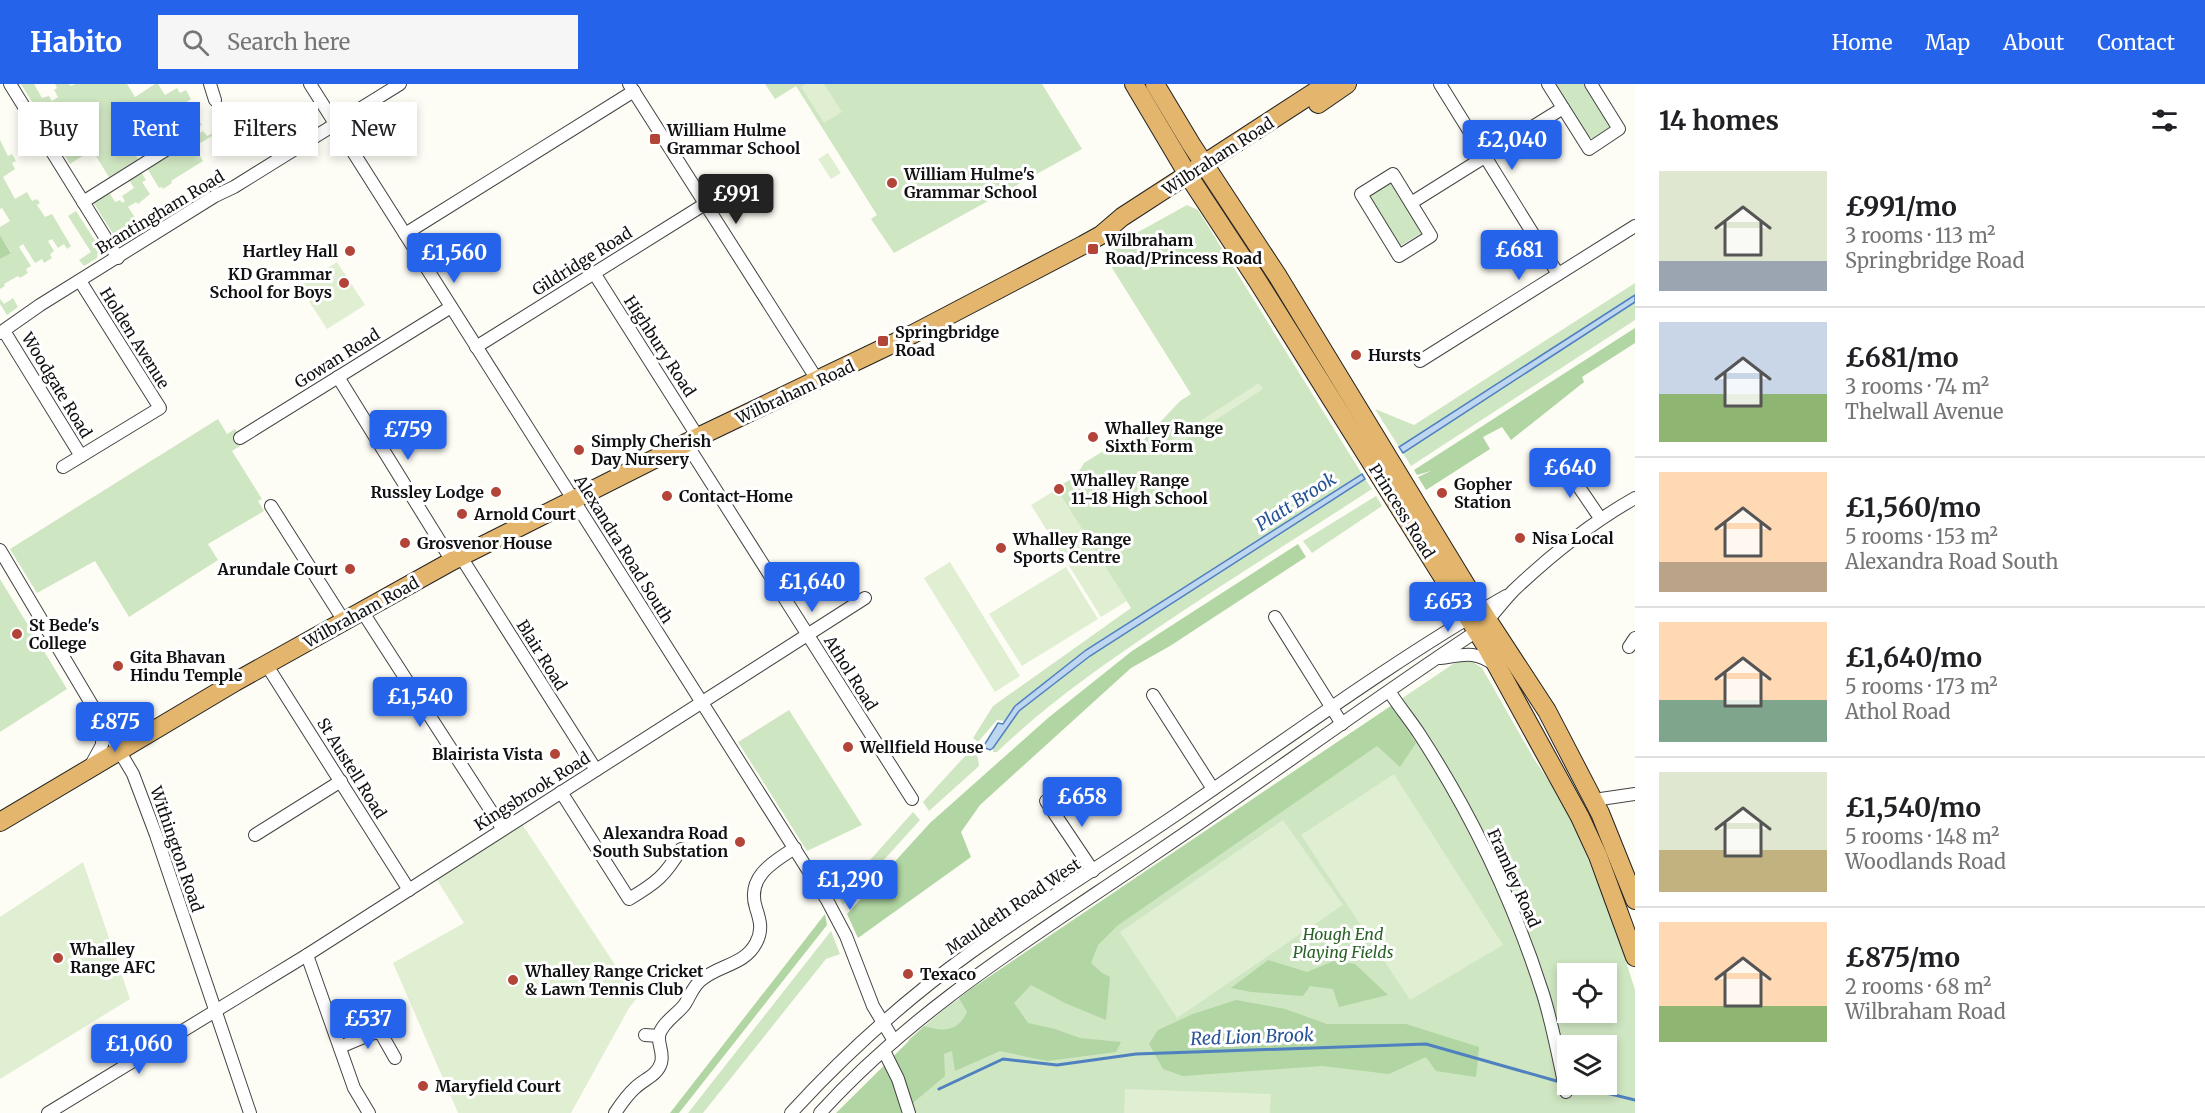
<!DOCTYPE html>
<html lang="en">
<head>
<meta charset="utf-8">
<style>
  body { margin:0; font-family:Merriweather,serif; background:#f6f6f6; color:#202124; height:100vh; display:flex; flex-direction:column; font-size:22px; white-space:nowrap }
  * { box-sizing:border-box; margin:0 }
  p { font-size:20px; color:#757577 }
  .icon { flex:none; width:33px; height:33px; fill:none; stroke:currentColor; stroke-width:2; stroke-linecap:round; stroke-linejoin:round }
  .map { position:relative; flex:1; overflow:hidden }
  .details { display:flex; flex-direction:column; background:#fff; width:570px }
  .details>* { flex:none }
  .hud { position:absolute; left:18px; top:18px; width:570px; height:54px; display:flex; gap:12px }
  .tools { position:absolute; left:1557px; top:879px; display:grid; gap:12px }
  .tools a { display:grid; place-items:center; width:60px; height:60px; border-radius:0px; background:#fff; box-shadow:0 3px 9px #0003; font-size:30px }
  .price { position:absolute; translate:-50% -51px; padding:0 14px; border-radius:6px; background:#2563eb; color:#fff; font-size:20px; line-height:39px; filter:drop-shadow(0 2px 3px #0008) }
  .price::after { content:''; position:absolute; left:50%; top:36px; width:18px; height:14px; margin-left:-9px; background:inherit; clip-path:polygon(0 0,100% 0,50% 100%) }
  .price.on { background:#222; color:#fff }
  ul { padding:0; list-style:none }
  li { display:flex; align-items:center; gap:18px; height:150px; padding:0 24px }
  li+li { border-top:2px solid #e0e0e0 }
  li span { display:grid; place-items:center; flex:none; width:168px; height:120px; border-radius:0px; color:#555 }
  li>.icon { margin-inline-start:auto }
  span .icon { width:72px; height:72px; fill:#fffc; stroke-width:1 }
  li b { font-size:26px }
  h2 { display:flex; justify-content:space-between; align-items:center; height:72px; padding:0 24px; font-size:26px }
  .chip { padding:0 21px; border-radius:0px; background:#fff; box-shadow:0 3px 9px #0003; font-size:21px; line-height:54px }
  .chip.on { background:#2563eb; color:#fff }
  header { display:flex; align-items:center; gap:36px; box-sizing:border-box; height:84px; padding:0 30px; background:#2563eb; color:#fff }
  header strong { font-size:28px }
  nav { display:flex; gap:33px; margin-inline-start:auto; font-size:21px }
  .search { width:420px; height:54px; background:#f6f6f6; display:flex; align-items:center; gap:15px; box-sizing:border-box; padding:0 21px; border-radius:0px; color:#757577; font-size:22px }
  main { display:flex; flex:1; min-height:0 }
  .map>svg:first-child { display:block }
</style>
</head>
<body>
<header>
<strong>Habito</strong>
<div class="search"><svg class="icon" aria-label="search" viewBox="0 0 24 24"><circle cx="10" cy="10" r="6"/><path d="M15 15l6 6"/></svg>Search here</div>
<nav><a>Home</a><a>Map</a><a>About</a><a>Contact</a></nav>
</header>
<main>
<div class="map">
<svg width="1635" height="1029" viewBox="0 0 1635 1029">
  <rect width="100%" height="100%" fill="#fefdf5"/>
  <g fill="#cfe6c2" fill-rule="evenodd">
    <path d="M 21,0 L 34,0 L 42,14 L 49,12 L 52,17 L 58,13 L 54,6 L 57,4 L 55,0 L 69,0 L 71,2 L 75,0 L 127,0 L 135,13 L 155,0 L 158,0 L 165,11 L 177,4 L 180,9 L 186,6 L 191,15 L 187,18 L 202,41 L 188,48 L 169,18 L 121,48 L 138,75 L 109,93 L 92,66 L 70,80 Z"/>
    <path d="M 765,0 L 1042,0 L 1082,65 L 894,169 L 871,135 L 877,131 L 796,2 L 775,15 Z"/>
    <path d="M 1554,0 L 1587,0 L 1610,39 L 1608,48 L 1597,55 L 1587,53 Z"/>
    <path d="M 218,46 L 219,48 L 197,61 L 192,54 L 203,47 L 207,52 Z"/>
    <path d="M 0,56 L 8,72 L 12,70 L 16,77 L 12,79 L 15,85 L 3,93 L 15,115 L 27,108 L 32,117 L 37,115 L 40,119 L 37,121 L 45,133 L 52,130 L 71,162 L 67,165 L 64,160 L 58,164 L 52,155 L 48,157 L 54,167 L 50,170 L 52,174 L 44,179 L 42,175 L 35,179 L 23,160 L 19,163 L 31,182 L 26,185 L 28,189 L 20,194 L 18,192 L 4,200 L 5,202 L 0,205 L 0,175 L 11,168 L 0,151 L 0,143 L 10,137 L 2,124 L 0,125 Z"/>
    <path d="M 186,60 L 194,63 L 203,77 L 171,97 L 172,99 L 163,105 L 162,103 L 159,104 L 147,84 Z"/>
    <path d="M 141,88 L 146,96 L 142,98 L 150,110 L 138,120 L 136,118 L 128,123 L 142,144 L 123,156 L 115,153 L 93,118 L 109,108 L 115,118 L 120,116 L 122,119 L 125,117 L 122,112 L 134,104 L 129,96 Z"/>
    <path d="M 1391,99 L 1422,149 L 1400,162 L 1369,112 Z"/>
    <path d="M 1187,121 L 1198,126 L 1362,390 L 1086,566 L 1015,622 L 1004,637 L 997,636 L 978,658 L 973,654 L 993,622 L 1131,524 L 1056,404 L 1076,392 L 1084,379 L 1105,366 L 1135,365 L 1180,317 L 1191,310 L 1102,168 Z"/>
    <path d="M 76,127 L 99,163 L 97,174 L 84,182 L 79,176 L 91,168 L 68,132 Z"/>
    <path d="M 1635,199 L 1635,211 L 1399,363 L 1375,325 L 1414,341 Z"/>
    <path d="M 13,214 L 18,223 L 7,231 L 0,220 L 0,215 L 4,220 Z"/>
    <path d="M 1635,218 L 1635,236 L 1411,382 L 1403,369 Z"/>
    <path d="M 218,335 L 227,350 L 235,345 L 244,359 L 232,367 L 262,415 L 258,417 L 264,427 L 208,460 L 218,476 L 129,533 L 95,477 L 37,509 L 10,465 Z"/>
    <path d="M 1365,395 L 1372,405 C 1300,452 1227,497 1156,545 C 1100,583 1046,621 997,668 L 993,668 L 993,664 L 1019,627 L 1090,572 Z"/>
    <path d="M 1376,412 L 1382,422 L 1312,469 L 1303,457 Z"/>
    <path d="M 0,495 L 67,605 L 0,648 Z"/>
    <path d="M 1463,577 L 1473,578 L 1482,584 L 1534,675 L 1560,713 L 1581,758 L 1614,840 L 1635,906 L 1635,1029 L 902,1029 L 891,1001 L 909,955 L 947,923 L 1031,864 L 1453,580 ZM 1568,890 L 1606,890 L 1606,928 L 1568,928 ZM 1568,962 L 1606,962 L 1606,1000 L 1568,1000 Z"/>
    <path d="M 789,626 L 862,741 L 807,767 L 738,658 Z"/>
    <path d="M 976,660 L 979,682 L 929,727 L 923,718 Z"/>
    <path d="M 913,728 L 920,736 L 843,821 L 838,812 Z"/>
    <path d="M 831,847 L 840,870 L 826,875 L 703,1029 L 688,1029 Z"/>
  </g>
  <g fill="#b1d5a3">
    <path d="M 0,151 L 11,169 L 0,175 Z"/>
    <path d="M 1635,244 L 1635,259 L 1582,293 L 1584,298 L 1511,356 L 1502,343 L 1483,353 L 1490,365 L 1426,406 L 1418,393 L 1431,387 L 1417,391 L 1414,386 Z"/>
    <path d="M 1298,460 L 1306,473 L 1170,562 L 1131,584 L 980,721 L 961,748 L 971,773 L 858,854 L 847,830 L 930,739 L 1048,634 L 1132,567 Z"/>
    <path d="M 1391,622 L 1416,659 L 1400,683 L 1377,662 L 1117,842 L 1098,861 L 1091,879 L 1102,889 L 1110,893 L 1106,936 L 1065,919 L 1031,901 L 1014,919 L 1028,939 L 1055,945 L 1080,954 L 1121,958 L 1116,968 L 1047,977 L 1000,967 L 955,987 L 952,967 L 944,970 L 945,992 L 901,1029 L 836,1029 L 924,942 C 943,948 958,948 967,928 L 959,914 L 971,905 Z"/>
    <path d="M 825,830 L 827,841 L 679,1029 L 670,1029 Z"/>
    <path d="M 1268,876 L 1307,888 L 1334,877 L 1355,880 L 1388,911 L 1339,923 L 1333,905 L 1310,902 L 1303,912 L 1251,908 L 1231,904 Z"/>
    <path d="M 1236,916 L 1285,925 L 1327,940 L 1406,940 L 1479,963 L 1476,993 L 1436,987 L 1426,973 L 1389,990 L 1322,982 L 1183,992 L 1163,985 L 1149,960 L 1158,946 L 1193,930 Z"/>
  </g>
  <g fill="#e0eed2">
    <path d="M 805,0 L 824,0 L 842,28 L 824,39 L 801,3 Z"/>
    <path d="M 828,69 L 841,89 L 831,95 L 818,75 Z"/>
    <path d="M 337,178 L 365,221 L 327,245 L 299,202 Z"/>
    <path d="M 1259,299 L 1263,305 L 1176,362 L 1172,355 Z"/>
    <path d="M 1057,405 L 1127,517 L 1101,533 L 1031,421 Z"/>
    <path d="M 950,478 L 1020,592 L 995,608 L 924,494 Z"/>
    <path d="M 1066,483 L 1098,535 L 1022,582 L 989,530 Z"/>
    <path d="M 1394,690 L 1503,861 L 1410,916 L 1301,751 Z"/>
    <path d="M 1283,736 L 1343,821 L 1177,934 L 1120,848 Z"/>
    <path d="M 522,740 L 637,914 L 629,924 L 571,1029 L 458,1029 L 393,879 L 464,839 L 437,796 Z"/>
    <path d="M 83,778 L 130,915 L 0,995 L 0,833 Z"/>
    <path d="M 1125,1005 L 1271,1010 L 1270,1029 L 1124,1029 Z"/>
  </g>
  <g fill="#bfd6f0" stroke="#4f80bf" stroke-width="1.5">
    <path d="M 1635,211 L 1635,218 L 1403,369 L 1399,363 Z"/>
    <path d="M 1362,390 L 1365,395 L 1090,572 L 1019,627 L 993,664 L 990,666 L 983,663 L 998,639 L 1003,640 L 1015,622 L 1086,566 Z"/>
  </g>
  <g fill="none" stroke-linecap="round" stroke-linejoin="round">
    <g stroke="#4f80bf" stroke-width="3">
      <path d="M 1570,1000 L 1635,1016"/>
      <path d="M 939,1005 L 1003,975 L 1057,981 L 1136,970 L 1426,960 L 1560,998"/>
    </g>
    <g stroke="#444" stroke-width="14">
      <g id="minor">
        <path d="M 10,0 L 118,174"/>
        <path d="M 210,0 L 215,16"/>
        <path d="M 310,0 L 827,816 L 846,852 L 873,922 L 894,957"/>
        <path d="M 629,0 L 818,297"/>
        <path d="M 1440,0 L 1558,190"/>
        <path d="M 1548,0 L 1589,65 L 1619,45 L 1591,0"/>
        <path d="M 1393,90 L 1431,152 L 1399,172 L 1361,110 Z"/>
        <path d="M 83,118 L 188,52"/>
        <path d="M 1411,119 L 1563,24"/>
        <path d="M 405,150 L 634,7"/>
        <path d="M 594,189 L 698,353"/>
        <path d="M 4,247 L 81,372"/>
        <path d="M 0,249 L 40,221 L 215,112 L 234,103 L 400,0"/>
        <path d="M 476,263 L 705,120"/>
        <path d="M 1420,277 L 1635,142"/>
        <path d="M 338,293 L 452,477"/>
        <path d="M 240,354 L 451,223"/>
        <path d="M 686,359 L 912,715"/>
        <path d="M 1564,381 L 1600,434"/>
        <path d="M 63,383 L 160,324 L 80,197"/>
        <path d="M 271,422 L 344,537"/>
        <path d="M 0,466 L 133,690 L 156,751 L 250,1029"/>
        <path d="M 461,473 L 596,686"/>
        <path d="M 362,527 L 502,744"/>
        <path d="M 1275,533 L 1342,640"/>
        <path d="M 1629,563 L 1635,554"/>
        <path d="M 1440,574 C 1464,571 1474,566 1495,581"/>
        <path d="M 266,580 L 409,806"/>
        <path d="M 1391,610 C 1400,624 1411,637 1420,651 C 1472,731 1514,819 1543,910 C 1553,942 1559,976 1566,1008"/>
        <path d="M 1153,611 L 1213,705"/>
        <path d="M 91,681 L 102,661 L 102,638"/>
        <path d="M 561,708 L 629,815 C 656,799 665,792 681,765"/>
        <path d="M 1594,716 L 1635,710"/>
        <path d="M 1046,717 L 1093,787"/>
        <path d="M 255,751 L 341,697"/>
        <path d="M 307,871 L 354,1004 L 369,1029"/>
        <path d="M 645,951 L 659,952"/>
        <path d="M 340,963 L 376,948 L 382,951 L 395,974"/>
        <path d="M 884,967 L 898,995 L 909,1029"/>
        <path d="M 48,1029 L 307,871 L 865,514"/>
        <path d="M 615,1029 C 621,1020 627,1011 635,1004 C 644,995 657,992 661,979 C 664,969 658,961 659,952 C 661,939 678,930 685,920 C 690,912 693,903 700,897 C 717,881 744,882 756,859 C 763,846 760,836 756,824 C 746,793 773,778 795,764"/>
        <path d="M 791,1029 C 845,970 905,916 970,869 C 1037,821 1108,777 1177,730 C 1286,656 1392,577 1506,512"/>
        <path d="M 820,1029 C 916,923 1039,849 1156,769 C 1264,696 1368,619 1477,547 C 1491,535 1501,519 1514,506 C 1552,470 1589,440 1635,414"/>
      </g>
    </g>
    <g stroke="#222" stroke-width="20">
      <g id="highway">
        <path d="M 1134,0 L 1188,91 L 1257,196 L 1486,562 L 1580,733 L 1598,772 L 1635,873"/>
        <path d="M 1155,0 L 1191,60 L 1277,191 L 1481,526 L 1547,627 L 1600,729 L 1635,816"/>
        <path d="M 1318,20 L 1347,0"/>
        <path d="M 0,738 L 235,598 L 452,477 L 698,353 L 913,250 L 1083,161 L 1101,151 L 1122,133 L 1327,0"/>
      </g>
    </g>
    <use href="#minor" stroke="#fff" stroke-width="12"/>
    <use href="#highway" stroke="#e4b66d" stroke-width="18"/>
  </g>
  <g fill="#b24538" stroke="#fff" stroke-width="2">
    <rect x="649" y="49" width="12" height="12" rx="3"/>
    <circle cx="892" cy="99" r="6"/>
    <rect x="1087" y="159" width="12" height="12" rx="3"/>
    <circle cx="350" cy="167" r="6"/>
    <circle cx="344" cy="199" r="6"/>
    <rect x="877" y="251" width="12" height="12" rx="3"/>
    <circle cx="1356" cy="271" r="6"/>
    <circle cx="1093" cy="353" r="6"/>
    <circle cx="579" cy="366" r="6"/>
    <circle cx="1059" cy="405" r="6"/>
    <circle cx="496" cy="408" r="6"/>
    <circle cx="1442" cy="409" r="6"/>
    <circle cx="667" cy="412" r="6"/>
    <circle cx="462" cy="430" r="6"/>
    <circle cx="1520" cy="454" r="6"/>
    <circle cx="405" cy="459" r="6"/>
    <circle cx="1001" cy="464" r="6"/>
    <circle cx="350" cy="485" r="6"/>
    <circle cx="17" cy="550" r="6"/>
    <circle cx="118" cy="582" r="6"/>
    <circle cx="848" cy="663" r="6"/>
    <circle cx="555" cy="670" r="6"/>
    <circle cx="740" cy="758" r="6"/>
    <circle cx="58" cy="874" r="6"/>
    <circle cx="908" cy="890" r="6"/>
    <circle cx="513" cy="896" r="6"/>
    <circle cx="423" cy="1002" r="6"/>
  </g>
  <g text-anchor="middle" stroke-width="6" stroke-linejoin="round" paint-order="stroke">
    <g font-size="16" font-weight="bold" fill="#111" stroke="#fff" text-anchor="start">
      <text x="667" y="52">William Hulme<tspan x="667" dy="18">Grammar School</tspan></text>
      <text x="904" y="96">William Hulme's<tspan x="904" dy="18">Grammar School</tspan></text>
      <text x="1105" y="162">Wilbraham<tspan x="1105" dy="18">Road/Princess Road</tspan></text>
      <text x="338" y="173" text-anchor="end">Hartley Hall</text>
      <text x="332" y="196" text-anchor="end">KD Grammar<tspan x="332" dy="18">School for Boys</tspan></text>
      <text x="895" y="254">Springbridge<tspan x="895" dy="18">Road</tspan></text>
      <text x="1368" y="277">Hursts</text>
      <text x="1105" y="350">Whalley Range<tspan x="1105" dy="18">Sixth Form</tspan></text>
      <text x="591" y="363">Simply Cherish<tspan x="591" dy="18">Day Nursery</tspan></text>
      <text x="1071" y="402">Whalley Range<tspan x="1071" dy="18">11-18 High School</tspan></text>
      <text x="1454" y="406">Gopher<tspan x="1454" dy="18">Station</tspan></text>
      <text x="484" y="414" text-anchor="end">Russley Lodge</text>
      <text x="679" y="418">Contact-Home</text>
      <text x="474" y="436">Arnold Court</text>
      <text x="1532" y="460">Nisa Local</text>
      <text x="1013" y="461">Whalley Range<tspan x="1013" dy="18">Sports Centre</tspan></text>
      <text x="417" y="465">Grosvenor House</text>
      <text x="338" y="491" text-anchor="end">Arundale Court</text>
      <text x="29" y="547">St Bede's<tspan x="29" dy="18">College</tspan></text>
      <text x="130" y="579">Gita Bhavan<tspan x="130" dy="18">Hindu Temple</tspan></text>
      <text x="860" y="669">Wellfield House</text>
      <text x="543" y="676" text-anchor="end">Blairista Vista</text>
      <text x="728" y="755" text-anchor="end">Alexandra Road<tspan x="728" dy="18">South Substation</tspan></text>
      <text x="70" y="871">Whalley<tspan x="70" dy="18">Range AFC</tspan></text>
      <text x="525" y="893">Whalley Range Cricket<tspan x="525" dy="18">&amp; Lawn Tennis Club</tspan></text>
      <text x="920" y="896">Texaco</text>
      <text x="435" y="1008">Maryfield Court</text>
    </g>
    <g font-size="16" fill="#111" stroke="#fff">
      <text transform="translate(1218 72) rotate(-33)" y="6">Wilbraham Road</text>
      <text transform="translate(160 128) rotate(-31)" y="6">Brantingham Road</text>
      <text transform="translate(582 177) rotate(-32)" y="6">Gildridge Road</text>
      <text transform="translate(135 254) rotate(58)" y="6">Holden Avenue</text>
      <text transform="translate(660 262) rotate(57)" y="6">Highbury Road</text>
      <text transform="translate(337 274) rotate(-32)" y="6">Gowan Road</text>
      <text transform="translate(57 301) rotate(59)" y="6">Woodgate Road</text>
      <text transform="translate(795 308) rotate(-25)" y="6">Wilbraham Road</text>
      <text transform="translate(1402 427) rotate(58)" y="6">Princess Road</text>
      <text transform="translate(624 465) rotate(58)" y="6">Alexandra Road South</text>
      <text transform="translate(361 528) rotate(-29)" y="6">Wilbraham Road</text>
      <text transform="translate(542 571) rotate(58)" y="6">Blair Road</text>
      <text transform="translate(851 589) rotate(58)" y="6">Athol Road</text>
      <text transform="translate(352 684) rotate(58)" y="6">St Austell Road</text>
      <text transform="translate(532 707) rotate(-32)" y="6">Kingsbrook Road</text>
      <text transform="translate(177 765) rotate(71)" y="6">Withington Road</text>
      <text transform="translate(1514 794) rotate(66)" y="6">Framley Road</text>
      <text transform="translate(1013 822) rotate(-34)" y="6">Mauldeth Road West</text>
    </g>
    <g font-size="16" font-style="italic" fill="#2a6227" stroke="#fff">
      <text x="1343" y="856">Hough End<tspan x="1343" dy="18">Playing Fields</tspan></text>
    </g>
    <g font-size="18" font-style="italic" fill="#275495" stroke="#fff">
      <text transform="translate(1296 418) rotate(-33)" y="6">Platt Brook</text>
      <text transform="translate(1252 953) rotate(-2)" y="6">Red Lion Brook</text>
    </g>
  </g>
</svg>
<div class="tools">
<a><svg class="icon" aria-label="locate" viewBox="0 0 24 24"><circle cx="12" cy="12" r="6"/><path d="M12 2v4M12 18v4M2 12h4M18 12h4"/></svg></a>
<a><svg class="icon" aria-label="layers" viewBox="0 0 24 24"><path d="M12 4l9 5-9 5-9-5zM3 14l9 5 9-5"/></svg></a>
</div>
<b class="price" style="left:1512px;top:87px">£2,040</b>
<b class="price on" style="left:736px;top:141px">£991</b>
<b class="price" style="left:1519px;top:197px">£681</b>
<b class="price" style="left:454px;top:200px">£1,560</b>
<b class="price" style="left:408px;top:377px">£759</b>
<b class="price" style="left:1570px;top:415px">£640</b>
<b class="price" style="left:812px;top:529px">£1,640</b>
<b class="price" style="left:1448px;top:549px">£653</b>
<b class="price" style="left:420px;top:644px">£1,540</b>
<b class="price" style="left:115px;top:669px">£875</b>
<b class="price" style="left:1082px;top:744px">£658</b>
<b class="price" style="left:850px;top:827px">£1,290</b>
<b class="price" style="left:368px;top:966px">£537</b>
<b class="price" style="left:139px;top:991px">£1,060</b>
<div class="hud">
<a class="chip">Buy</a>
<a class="chip on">Rent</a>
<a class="chip">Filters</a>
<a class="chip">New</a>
</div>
</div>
<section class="details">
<h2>14 homes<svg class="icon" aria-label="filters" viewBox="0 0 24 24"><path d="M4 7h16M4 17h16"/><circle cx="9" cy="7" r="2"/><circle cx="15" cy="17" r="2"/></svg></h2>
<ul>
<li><span style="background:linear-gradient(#dfe7d0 75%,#9aa5b1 0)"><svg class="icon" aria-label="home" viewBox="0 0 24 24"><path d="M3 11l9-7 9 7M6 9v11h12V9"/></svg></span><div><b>£991/mo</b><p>3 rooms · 113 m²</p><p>Springbridge Road</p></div></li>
<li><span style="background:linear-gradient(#c9d6e8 60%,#8fb573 0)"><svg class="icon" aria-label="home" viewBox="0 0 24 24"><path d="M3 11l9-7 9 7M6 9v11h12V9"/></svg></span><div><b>£681/mo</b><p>3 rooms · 74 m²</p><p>Thelwall Avenue</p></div></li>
<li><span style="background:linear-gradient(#ffd9b3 75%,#b9a48a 0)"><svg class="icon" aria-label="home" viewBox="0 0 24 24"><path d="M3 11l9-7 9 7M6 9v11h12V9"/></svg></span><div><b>£1,560/mo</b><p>5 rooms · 153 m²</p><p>Alexandra Road South</p></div></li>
<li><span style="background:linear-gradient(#ffd9b3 65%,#7fa58c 0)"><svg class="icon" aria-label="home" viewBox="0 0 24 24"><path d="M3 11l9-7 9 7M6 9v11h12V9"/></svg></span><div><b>£1,640/mo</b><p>5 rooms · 173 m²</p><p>Athol Road</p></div></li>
<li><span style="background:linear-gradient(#dfe7d0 65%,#c2b280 0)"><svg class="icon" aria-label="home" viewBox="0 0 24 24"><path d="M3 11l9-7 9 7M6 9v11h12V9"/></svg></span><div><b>£1,540/mo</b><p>5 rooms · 148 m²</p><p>Woodlands Road</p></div></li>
<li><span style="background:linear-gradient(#ffd9b3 70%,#8fb573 0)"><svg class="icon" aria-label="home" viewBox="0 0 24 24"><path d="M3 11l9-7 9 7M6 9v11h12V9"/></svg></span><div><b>£875/mo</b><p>2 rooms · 68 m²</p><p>Wilbraham Road</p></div></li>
</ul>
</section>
</main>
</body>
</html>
